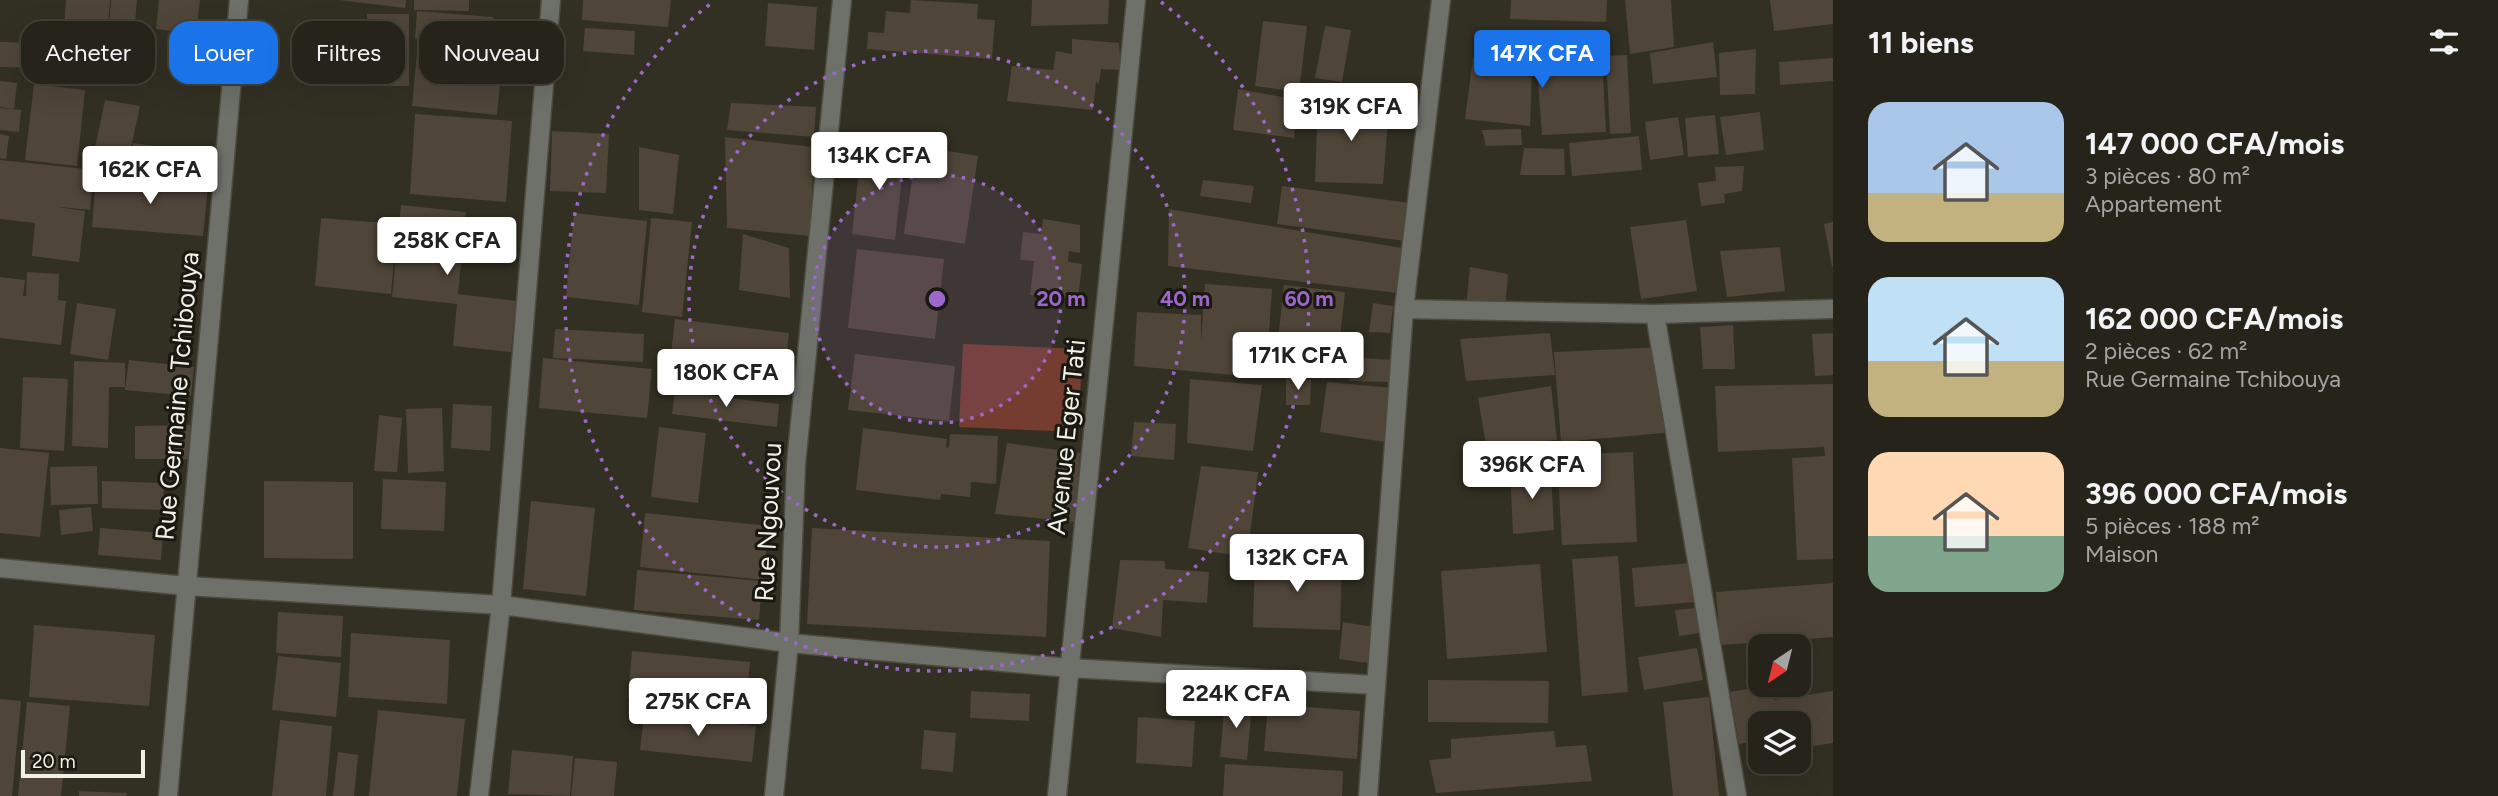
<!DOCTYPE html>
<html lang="fr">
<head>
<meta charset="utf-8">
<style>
  body { margin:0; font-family:Figtree,sans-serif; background:#2e2c23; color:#f1f3f6; height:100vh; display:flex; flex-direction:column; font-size:26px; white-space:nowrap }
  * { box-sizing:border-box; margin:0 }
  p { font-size:23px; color:#a4a4a2 }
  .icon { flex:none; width:38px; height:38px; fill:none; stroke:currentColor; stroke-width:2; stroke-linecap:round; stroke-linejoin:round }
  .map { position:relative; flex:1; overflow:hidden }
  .panel { display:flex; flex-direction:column; background:#26241a; width:665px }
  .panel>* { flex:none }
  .banner { position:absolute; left:21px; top:21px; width:665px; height:63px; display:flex; gap:14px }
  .needle { width:46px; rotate:215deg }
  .controls { position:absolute; left:1748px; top:634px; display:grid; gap:14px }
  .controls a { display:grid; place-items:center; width:63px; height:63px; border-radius:14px; background:#26241a; box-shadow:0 7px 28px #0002,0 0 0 2px #424139; font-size:35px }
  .scale { position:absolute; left:21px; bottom:18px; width:124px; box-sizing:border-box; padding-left:7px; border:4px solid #f1f0e7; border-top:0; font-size:19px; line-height:24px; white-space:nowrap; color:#f1f0e7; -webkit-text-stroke:5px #191811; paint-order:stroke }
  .price { position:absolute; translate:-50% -60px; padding:0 16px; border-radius:7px; background:#fff; color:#222; font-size:23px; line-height:46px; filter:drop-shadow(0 2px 4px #0008) }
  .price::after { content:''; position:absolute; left:50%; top:42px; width:21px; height:16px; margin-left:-10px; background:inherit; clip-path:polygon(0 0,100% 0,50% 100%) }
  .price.current { background:#1a73e8; color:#fff }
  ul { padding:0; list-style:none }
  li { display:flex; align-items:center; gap:21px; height:175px; padding:0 35px }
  li span { display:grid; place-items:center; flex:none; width:196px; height:140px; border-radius:21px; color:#555 }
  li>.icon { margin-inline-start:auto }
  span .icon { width:84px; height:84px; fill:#fffc; stroke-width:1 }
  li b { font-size:30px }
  h2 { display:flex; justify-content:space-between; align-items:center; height:84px; padding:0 35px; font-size:30px }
  .chip { padding:0 24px; border-radius:21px; background:#26241a; box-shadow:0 7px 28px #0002,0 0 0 2px #424139; font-size:24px; line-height:63px }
  .chip.current { background:#1a73e8; color:#fff }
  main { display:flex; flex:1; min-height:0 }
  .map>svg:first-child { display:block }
</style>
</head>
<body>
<main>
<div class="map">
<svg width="1833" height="796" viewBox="0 0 1833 796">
  <rect width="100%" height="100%" fill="#323022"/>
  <path fill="#753d2f" d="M 963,344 L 1082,349 L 1079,432 L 959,427 Z"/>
  <g fill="#504539">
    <path d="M 66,0 L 110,0 L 104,77 L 61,73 Z"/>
    <path d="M 111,0 L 137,0 L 133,46 L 108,44 Z"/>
    <path d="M 159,0 L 200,0 L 196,34 L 156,29 Z"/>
    <path d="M 339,0 L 406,0 L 405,8 Z"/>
    <path d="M 414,0 L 469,0 L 469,11 L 414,10 Z"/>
    <path d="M 583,0 L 671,0 L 668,27 L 582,20 Z"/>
    <path d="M 911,0 L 978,4 L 977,19 L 995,20 L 992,59 L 867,49 L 868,32 L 884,33 L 886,11 L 910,13 Z"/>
    <path d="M 1032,0 L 1109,0 L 1108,24 L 1031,26 Z"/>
    <path d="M 1511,0 L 1607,0 L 1606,22 L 1510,19 Z"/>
    <path d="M 1625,0 L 1671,0 L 1674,47 L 1630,54 Z"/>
    <path d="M 1770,0 L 1833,0 L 1833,24 L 1774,31 Z"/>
    <path d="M 768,3 L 817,7 L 814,50 L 765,46 Z"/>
    <path d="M 417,11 L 493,17 L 491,45 L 415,39 Z"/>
    <rect x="367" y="14" width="42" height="72"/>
    <path d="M 1263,21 L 1307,26 L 1299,92 L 1255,86 Z"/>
    <path d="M 1325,26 L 1351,30 L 1342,82 L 1315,78 Z"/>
    <path d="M 585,28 L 635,31 L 634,55 L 583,51 Z"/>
    <path d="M 1072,39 L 1119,43 L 1121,70 L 1101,69 L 1099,83 L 1096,82 L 1093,110 L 1007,101 L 1012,66 L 1053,70 L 1056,51 L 1072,54 Z"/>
    <path d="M 0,42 L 52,43 L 52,68 L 0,67 Z"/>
    <path d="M 418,42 L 503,51 L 497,115 L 412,106 Z"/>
    <path d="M 1713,42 L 1717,77 L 1653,84 L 1650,53 Z"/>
    <path d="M 1590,43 L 1590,58 L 1602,58 L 1606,132 L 1542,135 L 1537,69 L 1532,69 L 1530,126 L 1465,119 L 1473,58 L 1519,65 L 1518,47 Z"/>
    <path d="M 1756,49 L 1755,94 L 1720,95 L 1719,53 Z"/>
    <path d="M 1627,55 L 1631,133 L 1610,134 L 1606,56 Z"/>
    <path d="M 1833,58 L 1833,81 L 1780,85 L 1779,62 Z"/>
    <path d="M 0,81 L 17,83 L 14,109 L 0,107 Z"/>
    <path d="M 34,84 L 85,90 L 77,166 L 25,160 Z"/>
    <path d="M 1238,89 L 1299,100 L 1294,138 L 1233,130 Z"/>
    <path d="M 1318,99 L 1389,108 L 1383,184 L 1315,182 Z"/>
    <path d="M 105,100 L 140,106 L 126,170 L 92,163 Z"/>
    <path d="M 731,103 L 816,107 L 814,137 L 727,130 Z"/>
    <path d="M 0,108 L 21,110 L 19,132 L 0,130 Z"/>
    <path d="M 1760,112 L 1764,150 L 1726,155 L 1720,117 Z"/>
    <path d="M 415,114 L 512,121 L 506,202 L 410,194 Z"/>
    <path d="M 1715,115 L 1719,154 L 1688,157 L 1685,118 Z"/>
    <path d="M 1678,117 L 1684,155 L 1650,160 L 1645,122 Z"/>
    <path d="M 1521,129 L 1522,145 L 1486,146 L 1482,130 Z"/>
    <path d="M 552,131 L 609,134 L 606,193 L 550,191 Z"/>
    <path d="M 0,134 L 9,136 L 6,159 L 0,158 Z"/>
    <path d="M 1639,136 L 1642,170 L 1572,176 L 1569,143 Z"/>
    <path d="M 725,137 L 814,147 L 810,236 L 727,228 Z"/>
    <path d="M 133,143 L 193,151 L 189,181 L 129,172 Z"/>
    <path d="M 862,144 L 905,149 L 895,240 L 852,234 Z"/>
    <path d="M 917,146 L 978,156 L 965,244 L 904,234 Z"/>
    <path d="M 639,147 L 679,155 L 673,214 L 639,210 Z"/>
    <path d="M 1524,148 L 1564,149 L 1565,175 L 1520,175 Z"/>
    <path d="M 0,160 L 94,170 L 90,210 L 51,206 L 85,211 L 79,262 L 32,256 L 35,223 L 0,219 Z"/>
    <path d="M 1744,166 L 1742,191 L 1724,194 L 1725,203 L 1701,206 L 1698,183 L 1716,181 L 1715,167 Z"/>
    <path d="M 96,176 L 208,186 L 203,236 L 92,227 Z"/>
    <path d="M 1203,180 L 1254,186 L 1251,203 L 1200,196 Z"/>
    <path d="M 1282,186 L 1418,204 L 1413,242 L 1277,224 Z"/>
    <path d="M 401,205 L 466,212 L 458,294 L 516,301 L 511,352 L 453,346 L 457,304 L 392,297 Z"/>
    <path d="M 1169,209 L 1408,249 L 1398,293 L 1168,266 Z"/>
    <path d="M 574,213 L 647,221 L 639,305 L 566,297 Z"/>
    <path d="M 321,218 L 397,224 L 391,294 L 315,286 Z"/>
    <path d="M 651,218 L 692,222 L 682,317 L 642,312 Z"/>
    <path d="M 1043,219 L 1080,225 L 1080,253 L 1069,251 L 1068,262 L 1082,264 L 1078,300 L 1030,295 L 1034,261 L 1020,260 L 1023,232 L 1041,234 Z"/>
    <path d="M 1686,220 L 1697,291 L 1641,299 L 1630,227 Z"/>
    <path d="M 1833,222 L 1833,267 L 1832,267 L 1824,224 Z"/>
    <path d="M 743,234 L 789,248 L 790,298 L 739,290 Z"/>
    <path d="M 1780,247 L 1785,291 L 1727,297 L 1720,251 Z"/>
    <path d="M 857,249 L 944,259 L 935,339 L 848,328 Z"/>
    <path d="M 1470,267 L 1508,274 L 1505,310 L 1466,308 Z"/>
    <path d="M 27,272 L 59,274 L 58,300 L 66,301 L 61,345 L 0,338 L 0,277 L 25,280 L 23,296 L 26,296 Z"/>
    <path d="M 1205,284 L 1272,289 L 1266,378 L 1134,366 L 1137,312 L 1201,315 L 1201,342 Z"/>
    <path d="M 1284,285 L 1345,292 L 1338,355 L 1277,348 Z"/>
    <path d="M 77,303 L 116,309 L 108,360 L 70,354 Z"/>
    <path d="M 1373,303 L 1393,306 L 1390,333 L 1369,332 Z"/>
    <path d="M 675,319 L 789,333 L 782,394 L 668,379 Z"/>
    <path d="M 1733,325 L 1735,369 L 1703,369 L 1700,327 Z"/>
    <path d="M 555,329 L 644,334 L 643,362 L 553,358 Z"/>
    <path d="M 1550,333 L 1555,375 L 1466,381 L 1460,339 Z"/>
    <path d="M 1833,333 L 1833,375 L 1815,376 L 1812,334 Z"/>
    <path d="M 1666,347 L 1676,432 L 1561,442 L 1554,352 Z"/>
    <path d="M 855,354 L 955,366 L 949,421 L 848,410 Z"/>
    <path d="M 1347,357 L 1392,360 L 1393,382 L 1349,381 Z"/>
    <path d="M 543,358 L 652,369 L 647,418 L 539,408 Z"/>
    <path d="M 129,360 L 194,367 L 191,396 L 125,390 Z"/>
    <path d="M 74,361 L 125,363 L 125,387 L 109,387 L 108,448 L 72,446 Z"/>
    <path d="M 23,377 L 68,379 L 64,451 L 20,448 Z"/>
    <path d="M 1286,378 L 1311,380 L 1310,405 L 1286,405 Z"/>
    <path d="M 1190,379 L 1262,385 L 1253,451 L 1187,443 Z"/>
    <path d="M 1327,382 L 1393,388 L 1385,442 L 1320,432 Z"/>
    <path d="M 1833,384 L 1833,559 L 1797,560 L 1792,458 L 1825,456 L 1824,447 L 1718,452 L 1715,386 Z"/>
    <path d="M 1551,386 L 1557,440 L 1486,445 L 1478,398 Z"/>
    <path d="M 675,391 L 779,404 L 777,427 L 672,414 Z"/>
    <path d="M 453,404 L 492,406 L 490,451 L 451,448 Z"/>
    <path d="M 442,408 L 444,471 L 408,473 L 406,409 Z"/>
    <path d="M 379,415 L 402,418 L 397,472 L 374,471 Z"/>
    <path d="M 1134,422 L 1176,424 L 1174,460 L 1131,456 Z"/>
    <path d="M 195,425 L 196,459 L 135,459 L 135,426 Z"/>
    <path d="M 659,427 L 706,433 L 698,503 L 651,497 Z"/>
    <path d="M 863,428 L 947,439 L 946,447 L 949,448 L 950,434 L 998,436 L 996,484 L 971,482 L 970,497 L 941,494 L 940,500 L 856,490 Z"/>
    <path d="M 1007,443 L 1080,453 L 1075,522 L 995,514 Z"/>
    <path d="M 0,448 L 49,453 L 40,537 L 0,533 Z"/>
    <path d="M 1633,452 L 1637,542 L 1562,545 L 1557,455 Z"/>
    <path d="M 97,466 L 98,504 L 51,505 L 50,467 Z"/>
    <path d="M 1201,466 L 1258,472 L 1247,557 L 1188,548 Z"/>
    <path d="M 1510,470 L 1551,470 L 1554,530 L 1513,534 Z"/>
    <path d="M 383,479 L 446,482 L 444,531 L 381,529 Z"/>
    <path d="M 102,481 L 164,483 L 163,510 L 102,508 Z"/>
    <path d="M 264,481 L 353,482 L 353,559 L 264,558 Z"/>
    <path d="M 531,501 L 595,508 L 586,596 L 523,589 Z"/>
    <path d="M 91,507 L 93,531 L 61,535 L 59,510 Z"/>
    <path d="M 645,513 L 769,526 L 763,580 L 640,567 Z"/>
    <path d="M 100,528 L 163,533 L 161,560 L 98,555 Z"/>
    <path d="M 812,528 L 1050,541 L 1046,637 L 807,624 Z"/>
    <path d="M 1618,556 L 1628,692 L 1582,696 L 1572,559 Z"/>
    <path d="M 1255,558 L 1342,561 L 1340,630 L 1253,627 Z"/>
    <path d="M 1120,560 L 1165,561 L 1165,569 L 1209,572 L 1207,603 L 1163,600 L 1161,637 L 1112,628 Z"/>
    <path d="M 1692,563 L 1695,602 L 1635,607 L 1632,568 Z"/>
    <path d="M 1540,564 L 1547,652 L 1447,659 L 1441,571 Z"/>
    <path d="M 637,570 L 762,581 L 759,620 L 634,610 Z"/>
    <path d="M 1833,583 L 1833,637 L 1720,645 L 1716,592 Z"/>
    <path d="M 1696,608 L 1700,633 L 1679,636 L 1675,610 Z"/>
    <path d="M 278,612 L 343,616 L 341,657 L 276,653 Z"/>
    <path d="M 1343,622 L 1374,627 L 1368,663 L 1339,659 Z"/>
    <path d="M 34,625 L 155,635 L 149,706 L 29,697 Z"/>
    <path d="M 351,633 L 450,640 L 447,704 L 348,697 Z"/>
    <path d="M 1697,648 L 1703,680 L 1644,690 L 1638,657 Z"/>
    <path d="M 632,651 L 750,662 L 745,710 L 628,698 Z"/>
    <path d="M 278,656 L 341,663 L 336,717 L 272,710 Z"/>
    <path d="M 1428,680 L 1549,681 L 1548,723 L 1428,722 Z"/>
    <path d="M 1772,685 L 1774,700 L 1833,691 L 1833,743 L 1799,748 L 1799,723 L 1760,723 L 1760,740 L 1739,744 L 1730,692 Z"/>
    <path d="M 971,691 L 1030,694 L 1029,721 L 970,718 Z"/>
    <path d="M 1709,697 L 1719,796 L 1673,796 L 1663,702 Z"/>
    <path d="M 0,699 L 21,701 L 12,796 L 0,796 Z"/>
    <path d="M 1225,701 L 1252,703 L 1247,760 L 1220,757 Z"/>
    <path d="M 27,702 L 70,706 L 61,796 L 18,796 Z"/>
    <path d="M 1268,704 L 1360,711 L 1357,759 L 1264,751 Z"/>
    <path d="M 378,710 L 465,719 L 457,796 L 369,796 Z"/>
    <path d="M 644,715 L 756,726 L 752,762 L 640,750 Z"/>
    <path d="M 1138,717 L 1195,721 L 1192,767 L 1136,763 Z"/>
    <path d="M 280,720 L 332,726 L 326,796 L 272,796 Z"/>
    <path d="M 924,730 L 956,733 L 953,772 L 921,769 Z"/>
    <path d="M 1554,731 L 1556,747 L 1586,745 L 1592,781 L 1436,793 L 1429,760 L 1451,758 L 1451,739 Z"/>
    <path d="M 512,750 L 573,756 L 570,796 L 508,794 Z"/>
    <path d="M 338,752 L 358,755 L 354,796 L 333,796 Z"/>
    <path d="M 575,758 L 617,762 L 614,796 L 571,796 Z"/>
    <path d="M 1225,764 L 1343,771 L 1342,796 L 1223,796 Z"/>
    <path d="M 79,791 L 127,793 L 126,796 L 79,796 Z"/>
  </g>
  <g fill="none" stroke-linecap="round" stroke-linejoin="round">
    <g stroke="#4d4b3e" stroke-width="21">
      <g id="minor">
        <path d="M 1404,309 L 1655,314 L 1833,309"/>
        <path d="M 1655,314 L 1737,796"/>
        <path d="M 0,568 L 186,586 L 501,605 L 789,643 L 1069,668 L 1376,685"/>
        <path d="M 168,796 L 239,0"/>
        <path d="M 479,796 L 501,605 L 551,0"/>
        <path d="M 774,796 L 789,643 L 796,464 L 842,0"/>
        <path d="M 1057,796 L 1136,0"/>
        <path d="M 1368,796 L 1404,309 L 1441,0"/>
      </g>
    </g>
    <use href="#minor" stroke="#6d716a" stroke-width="18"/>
  </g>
  <circle cx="937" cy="299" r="124" fill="#9e67cb" fill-opacity=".12"/>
  <g fill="none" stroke="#9e67cb" stroke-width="3.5" stroke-dasharray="3.5 7">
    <circle cx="937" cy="299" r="124"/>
    <circle cx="937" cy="299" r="248"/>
    <path d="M1161 2A372 372 0 1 1 713 2"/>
  </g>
  <g text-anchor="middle" stroke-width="6" stroke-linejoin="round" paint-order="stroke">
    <g font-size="26" fill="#f1f0e7" stroke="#191811">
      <text transform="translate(177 396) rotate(-85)" y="9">Rue Germaine Tchibouya</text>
      <text transform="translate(1066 437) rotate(-84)" y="9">Avenue Eger Tati</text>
      <text transform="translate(768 522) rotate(-87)" y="9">Rue Ngouvou</text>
    </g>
  </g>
  <circle cx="937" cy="299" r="10" fill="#9e67cb" stroke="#191811" stroke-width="3.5"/>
  <g font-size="21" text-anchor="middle" font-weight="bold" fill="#9e67cb" stroke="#191811" stroke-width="6" stroke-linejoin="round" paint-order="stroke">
    <text x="1061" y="306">20 m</text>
    <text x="1185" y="306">40 m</text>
    <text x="1309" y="306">60 m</text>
  </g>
</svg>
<div class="controls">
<a><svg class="needle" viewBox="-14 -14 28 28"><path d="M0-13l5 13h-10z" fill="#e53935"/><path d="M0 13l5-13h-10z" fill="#a4a4a2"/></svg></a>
<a><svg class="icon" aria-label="layers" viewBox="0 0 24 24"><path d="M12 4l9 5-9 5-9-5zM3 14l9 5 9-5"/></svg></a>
</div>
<div class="scale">20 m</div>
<b class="price current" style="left:1542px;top:90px">147K CFA</b>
<b class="price" style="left:1351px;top:143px">319K CFA</b>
<b class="price" style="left:879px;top:192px">134K CFA</b>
<b class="price" style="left:150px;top:206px">162K CFA</b>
<b class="price" style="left:447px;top:277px">258K CFA</b>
<b class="price" style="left:1298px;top:392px">171K CFA</b>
<b class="price" style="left:726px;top:409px">180K CFA</b>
<b class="price" style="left:1532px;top:501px">396K CFA</b>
<b class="price" style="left:1297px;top:594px">132K CFA</b>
<b class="price" style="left:1236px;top:730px">224K CFA</b>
<b class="price" style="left:698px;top:738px">275K CFA</b>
<div class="banner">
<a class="chip">Acheter</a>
<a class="chip current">Louer</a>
<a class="chip">Filtres</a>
<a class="chip">Nouveau</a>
</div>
</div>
<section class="panel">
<h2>11 biens<svg class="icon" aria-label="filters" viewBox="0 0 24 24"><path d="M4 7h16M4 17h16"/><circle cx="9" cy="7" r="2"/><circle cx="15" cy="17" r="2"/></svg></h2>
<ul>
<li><span style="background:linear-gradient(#a9c7e8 65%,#c2b280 0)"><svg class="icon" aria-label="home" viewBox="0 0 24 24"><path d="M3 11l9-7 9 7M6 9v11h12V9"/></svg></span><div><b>147 000 CFA/mois</b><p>3 pièces · 80 m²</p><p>Appartement</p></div></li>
<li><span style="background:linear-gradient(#bfe0f5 60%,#c2b280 0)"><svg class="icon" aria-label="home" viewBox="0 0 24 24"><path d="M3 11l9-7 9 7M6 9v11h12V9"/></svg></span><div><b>162 000 CFA/mois</b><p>2 pièces · 62 m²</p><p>Rue Germaine Tchibouya</p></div></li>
<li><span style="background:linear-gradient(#ffd9b3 60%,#7fa58c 0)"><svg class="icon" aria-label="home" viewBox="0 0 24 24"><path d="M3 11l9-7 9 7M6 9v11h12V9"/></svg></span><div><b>396 000 CFA/mois</b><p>5 pièces · 188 m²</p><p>Maison</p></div></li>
</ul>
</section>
</main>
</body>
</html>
